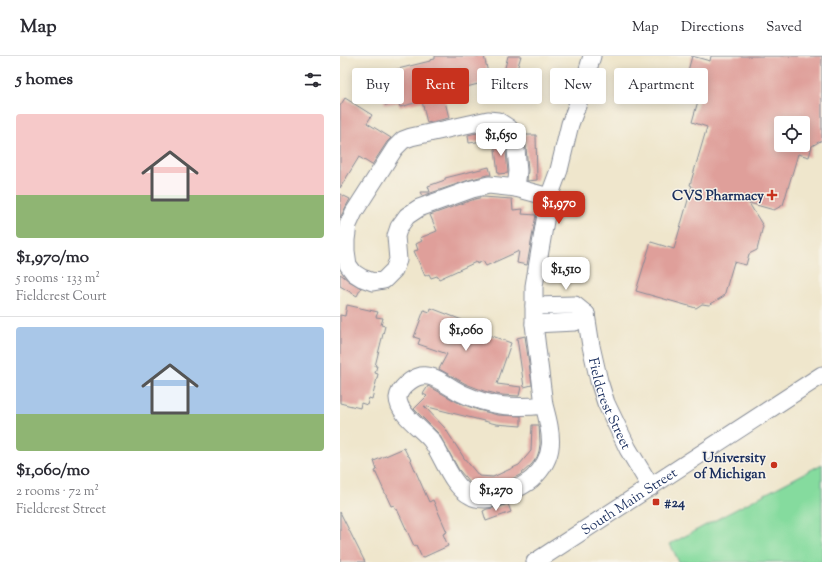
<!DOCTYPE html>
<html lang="en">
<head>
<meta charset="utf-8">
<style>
  body { margin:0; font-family:"Sorts Mill Goudy",serif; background:#f2f2f3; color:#2b2b33; height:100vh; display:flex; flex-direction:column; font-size:15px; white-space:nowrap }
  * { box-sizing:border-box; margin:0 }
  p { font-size:13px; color:#7c7c81 }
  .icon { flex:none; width:22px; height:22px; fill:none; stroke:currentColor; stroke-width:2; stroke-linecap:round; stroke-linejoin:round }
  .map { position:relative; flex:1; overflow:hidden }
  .drawer { display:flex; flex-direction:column; background:#fff; width:340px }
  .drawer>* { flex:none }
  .top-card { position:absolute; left:12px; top:12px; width:380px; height:36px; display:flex; gap:8px }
  .tools { position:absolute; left:434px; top:60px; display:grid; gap:8px }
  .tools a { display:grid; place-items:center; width:36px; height:36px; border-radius:4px; background:#fff; box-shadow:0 2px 10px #0003; font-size:20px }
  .price { position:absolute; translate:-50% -34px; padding:0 9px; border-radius:8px; background:#fff; color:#222; font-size:13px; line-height:26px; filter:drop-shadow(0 1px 2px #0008) }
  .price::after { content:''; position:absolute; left:50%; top:24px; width:12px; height:9px; margin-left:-6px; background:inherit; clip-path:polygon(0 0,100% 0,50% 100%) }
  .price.on { background:#c8321e; color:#fff }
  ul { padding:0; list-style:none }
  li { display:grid; align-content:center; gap:8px; height:212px; padding:0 16px }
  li+li { border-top:1px solid #e1e1e2 }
  li span { display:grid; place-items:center; height:124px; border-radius:4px; color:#555 }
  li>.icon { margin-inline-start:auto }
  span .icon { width:72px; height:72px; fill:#fffc; stroke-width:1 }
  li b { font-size:17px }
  h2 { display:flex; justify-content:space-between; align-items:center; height:48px; padding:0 16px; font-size:17px }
  .pill { padding:0 14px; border-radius:4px; background:#fff; box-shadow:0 2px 10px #0003; font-size:14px; line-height:36px }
  .pill.on { background:#c8321e; color:#fff }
  header { display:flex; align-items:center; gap:24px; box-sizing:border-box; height:56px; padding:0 20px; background:#fff; border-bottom:1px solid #e1e1e2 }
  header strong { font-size:19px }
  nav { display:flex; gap:22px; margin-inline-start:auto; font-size:14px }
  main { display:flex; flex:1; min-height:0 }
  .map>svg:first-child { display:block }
</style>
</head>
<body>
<header>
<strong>Map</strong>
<nav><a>Map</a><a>Directions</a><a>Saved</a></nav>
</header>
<main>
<section class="drawer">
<h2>5 homes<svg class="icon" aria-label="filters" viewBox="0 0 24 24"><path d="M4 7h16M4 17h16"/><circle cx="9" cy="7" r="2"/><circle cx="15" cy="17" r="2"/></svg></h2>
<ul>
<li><span style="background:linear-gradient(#f6c9c9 65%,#8fb573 0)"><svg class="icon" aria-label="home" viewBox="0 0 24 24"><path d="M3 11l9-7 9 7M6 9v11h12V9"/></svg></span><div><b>$1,970/mo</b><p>5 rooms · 133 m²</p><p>Fieldcrest Court</p></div></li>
<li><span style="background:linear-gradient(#a9c7e8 70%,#8fb573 0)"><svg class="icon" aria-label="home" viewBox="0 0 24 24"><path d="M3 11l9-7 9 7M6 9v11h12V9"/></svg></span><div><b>$1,060/mo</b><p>2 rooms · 72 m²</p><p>Fieldcrest Street</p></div></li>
</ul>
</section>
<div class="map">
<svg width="482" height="506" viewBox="0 0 482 506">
  <rect width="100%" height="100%" fill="#f7f3e8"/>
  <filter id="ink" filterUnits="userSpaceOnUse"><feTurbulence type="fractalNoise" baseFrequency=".025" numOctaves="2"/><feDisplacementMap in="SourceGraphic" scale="8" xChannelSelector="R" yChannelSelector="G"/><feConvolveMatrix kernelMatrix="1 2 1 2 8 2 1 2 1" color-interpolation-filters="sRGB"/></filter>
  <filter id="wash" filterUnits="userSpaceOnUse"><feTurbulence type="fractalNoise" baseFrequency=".012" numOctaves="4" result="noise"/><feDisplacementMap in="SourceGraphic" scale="16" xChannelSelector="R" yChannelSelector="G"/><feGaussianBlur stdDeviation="0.9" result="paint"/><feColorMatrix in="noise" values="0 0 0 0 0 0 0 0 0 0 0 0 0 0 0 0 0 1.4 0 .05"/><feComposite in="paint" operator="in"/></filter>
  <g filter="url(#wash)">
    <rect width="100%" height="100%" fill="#efe6cc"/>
    <path fill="#85db9e" stroke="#50857e" d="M 482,408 L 482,506 L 339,506 L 330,488 Z"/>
    <g id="blocks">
      <g fill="#df9f9a" fill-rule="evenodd">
        <path d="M 95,0 L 144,0 L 150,25 L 103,37 L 109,62 L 87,67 L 82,45 L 60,51 L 58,46 L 45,49 L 38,21 L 51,18 L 50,15 L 90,5 L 90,4 L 95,3 Z"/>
        <path d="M 168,0 L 181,0 L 172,30 L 161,27 Z"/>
        <path d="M 352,0 L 370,5 L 371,0 L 482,0 L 482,84 L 472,90 L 469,101 L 458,98 L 443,149 L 434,154 L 409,147 L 423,170 L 417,194 L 409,198 L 406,209 L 394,206 L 384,240 L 369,249 L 362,248 L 356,252 L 296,235 L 311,186 L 334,193 L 352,130 L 350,129 L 367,71 L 352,66 L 362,31 L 345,26 ZM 441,67 L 463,67 L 463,89 L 441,89 Z"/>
        <path d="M 5,42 L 32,59 L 27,67 L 51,82 L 47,86 L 32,109 L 19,101 L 0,132 L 0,50 Z"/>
        <path d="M 150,74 L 151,84 L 129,87 L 128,79 Z"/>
        <path d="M 185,79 L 196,79 L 197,124 L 187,125 L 188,114 Z"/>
        <path d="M 164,84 L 165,85 L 168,117 L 158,118 L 154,85 Z"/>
        <path d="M 149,111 L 151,119 L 147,119 L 129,124 L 82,140 L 80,136 L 90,136 L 88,130 L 105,124 L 105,122 Z"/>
        <path d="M 0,138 L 10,143 L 0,162 Z"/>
        <path d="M 143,141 L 172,143 L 173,154 L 183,153 L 182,158 L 196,159 L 187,209 L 177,207 L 179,195 L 146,210 L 143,205 L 137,208 L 136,206 L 99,223 L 97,220 L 91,222 L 89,218 L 85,220 L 74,195 L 78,194 L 76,188 L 82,185 L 80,182 L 97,175 L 90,159 L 135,143 Z"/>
        <path d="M 0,218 L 3,220 L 9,225 L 21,232 L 17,240 L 0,230 Z"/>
        <path d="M 7,249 L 38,256 L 36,261 L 43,262 L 41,269 L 45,270 L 35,310 L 37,310 L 35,317 L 38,318 L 32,343 L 29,342 L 27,349 L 21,347 L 20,352 L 0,347 L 0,259 L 5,260 Z"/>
        <path d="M 91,252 L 122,264 L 121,267 L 128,270 L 128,271 L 171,287 L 157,328 L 181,331 L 179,340 L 161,339 L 144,335 L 126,328 L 99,313 L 107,298 L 78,288 L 80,283 L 74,281 L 84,254 L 90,256 Z"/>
        <path d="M 185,280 L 192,329 L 184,331 L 177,282 Z"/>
        <path d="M 88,330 L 94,333 L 117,346 L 138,354 L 158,359 L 181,360 L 181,370 L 156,368 L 84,350 L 105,372 L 124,402 L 139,420 L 153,421 L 179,409 L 191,395 L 192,369 L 199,369 L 200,388 L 199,395 L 197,401 L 192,408 L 180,419 L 155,431 L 152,432 L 136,431 L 131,428 L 119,414 L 99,378 L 74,353 L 87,340 L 83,338 Z"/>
        <path d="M 64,392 L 68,400 L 69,400 L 89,446 L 93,444 L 107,476 L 103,478 L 108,490 L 82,502 L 76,489 L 74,490 L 57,453 L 56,454 L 54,449 L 51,450 L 35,415 L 37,414 L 34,405 Z"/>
        <path d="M 168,448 L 171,456 L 146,465 L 143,455 L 147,453 L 159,451 Z"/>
        <path d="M 0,456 L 25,506 L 0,506 Z"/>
      </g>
    </g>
  </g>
  <g filter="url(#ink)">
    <use href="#blocks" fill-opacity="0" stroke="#858a95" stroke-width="1"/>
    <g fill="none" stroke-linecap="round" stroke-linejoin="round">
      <g stroke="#858a95" stroke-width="19">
        <g id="minor">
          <path d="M 148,64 L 158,65 L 169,72 L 175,82 L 178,115 L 176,132 L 149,129 L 132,133 L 79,152 L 67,160 L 59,171 L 56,180 L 58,204 L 54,214 L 44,224 L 33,226 L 22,222 L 14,217 L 8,209 L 6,195 L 6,184 L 8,169 L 14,156 L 55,92 L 63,84 L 71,81 Z"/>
          <path d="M 176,132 L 209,141 L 194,230 L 194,268 L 204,349 C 181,352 155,351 133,342 C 127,340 120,337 114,333 C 104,328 94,318 81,320 C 72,322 59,332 58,342 C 58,358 82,373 91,384 C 104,402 111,430 131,440 C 135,443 140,443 145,443 C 153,443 159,441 165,438 C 174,434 184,430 192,423 C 217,400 212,379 204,349"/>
          <path d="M 209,141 L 219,114 L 230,68 L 238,47 L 252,0"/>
          <path d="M 194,250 L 235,249 L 246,258"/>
          <path id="s1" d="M 246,258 L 251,290 L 259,325 L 266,347 L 288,393 L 311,431"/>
          <path d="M 194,268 L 235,266 L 246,258"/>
          <path id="s2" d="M 195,506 L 482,319"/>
        </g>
      </g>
      <use href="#minor" stroke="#fff" stroke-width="17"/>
    </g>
  </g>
  <g fill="#c8321e" stroke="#f7f3e8" stroke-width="1.5">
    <path d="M430 133h4v4h4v4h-4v4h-4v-4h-4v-4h4z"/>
    <circle cx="434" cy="409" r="4"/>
    <rect x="312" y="442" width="8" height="8" rx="2"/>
  </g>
  <g text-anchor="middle" stroke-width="3" stroke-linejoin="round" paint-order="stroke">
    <g font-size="14" font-weight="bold" fill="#1b2f5e" stroke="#f7f3e8" text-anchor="end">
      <text x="424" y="144">CVS Pharmacy</text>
      <text x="426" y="406">University<tspan x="426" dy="16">of Michigan</tspan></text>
      <text x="324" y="451" text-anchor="start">#24</text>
    </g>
    <g font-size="14" fill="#1b2f5e" stroke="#f7f3e8">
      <text dy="5" stroke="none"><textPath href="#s1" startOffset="93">Fieldcrest Street</textPath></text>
      <text dy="5" stroke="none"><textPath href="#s2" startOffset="112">South Main Street</textPath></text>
    </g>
  </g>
</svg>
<div class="tools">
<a><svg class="icon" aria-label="locate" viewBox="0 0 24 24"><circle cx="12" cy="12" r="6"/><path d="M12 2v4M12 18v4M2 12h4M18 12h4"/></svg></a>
</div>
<b class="price" style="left:161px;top:101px">$1,650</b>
<b class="price on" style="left:219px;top:169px">$1,970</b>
<b class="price" style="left:226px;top:235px">$1,510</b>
<b class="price" style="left:126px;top:296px">$1,060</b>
<b class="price" style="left:156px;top:456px">$1,270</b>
<div class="top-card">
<a class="pill">Buy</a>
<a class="pill on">Rent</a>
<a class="pill">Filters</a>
<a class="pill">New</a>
<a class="pill">Apartment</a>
</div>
</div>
</main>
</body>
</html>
